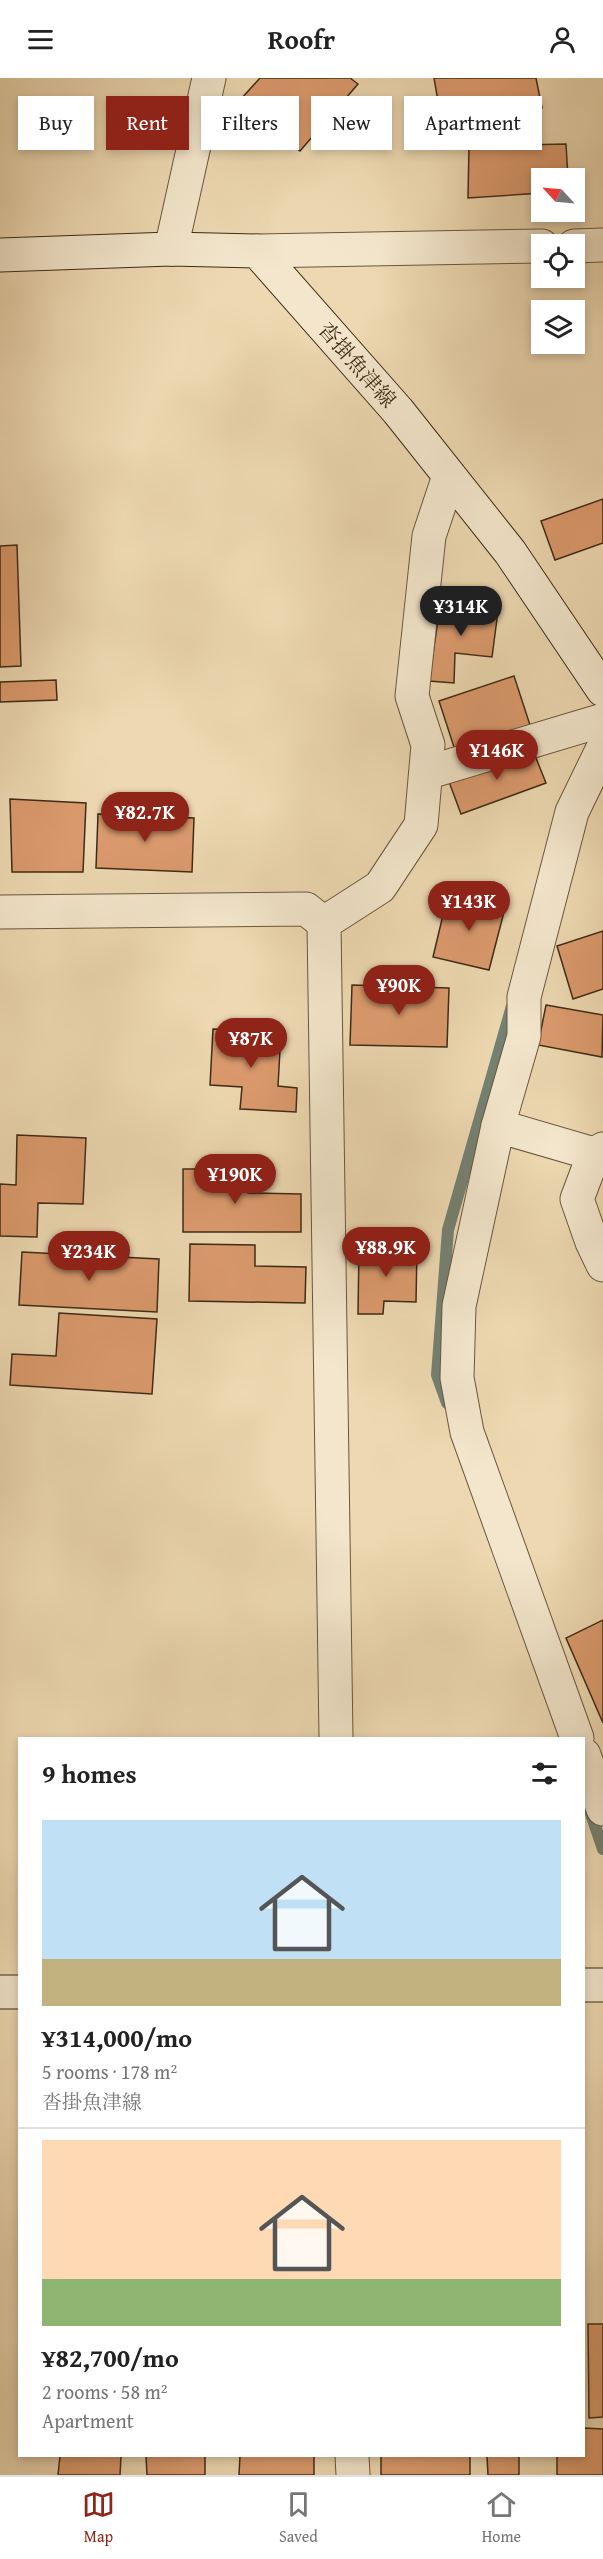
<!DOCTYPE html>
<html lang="en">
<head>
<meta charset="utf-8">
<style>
  body { margin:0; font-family:"Gentium Book Plus","Noto Serif JP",serif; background:#f2f2f2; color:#222; height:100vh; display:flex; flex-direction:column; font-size:22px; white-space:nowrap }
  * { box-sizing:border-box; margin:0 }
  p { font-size:20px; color:#767676 }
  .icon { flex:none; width:33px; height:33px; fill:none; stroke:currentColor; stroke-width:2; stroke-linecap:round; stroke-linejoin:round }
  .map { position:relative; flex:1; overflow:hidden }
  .side { position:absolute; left:18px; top:1659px; width:567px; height:720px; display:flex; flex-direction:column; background:#fff; border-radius:0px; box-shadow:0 3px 9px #0003 }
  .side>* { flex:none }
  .guide { position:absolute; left:18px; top:18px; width:567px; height:54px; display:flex; gap:12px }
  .needle { width:39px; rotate:296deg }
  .tools { position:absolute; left:531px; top:90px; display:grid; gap:12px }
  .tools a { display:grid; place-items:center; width:54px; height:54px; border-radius:0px; background:#fff; box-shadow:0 3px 9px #0003; font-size:30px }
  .price { position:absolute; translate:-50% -51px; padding:0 14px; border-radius:21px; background:#8f2418; color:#fff; font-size:20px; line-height:39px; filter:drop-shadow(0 2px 3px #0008) }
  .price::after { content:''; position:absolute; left:50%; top:36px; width:18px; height:14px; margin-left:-9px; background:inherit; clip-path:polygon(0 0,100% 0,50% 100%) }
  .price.on { background:#222; color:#fff }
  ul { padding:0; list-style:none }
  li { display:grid; align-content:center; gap:12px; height:318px; padding:0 24px }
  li+li { border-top:2px solid #e0e0e0 }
  li span { display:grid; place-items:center; height:186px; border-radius:0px; color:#555 }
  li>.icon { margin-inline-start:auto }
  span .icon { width:108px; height:108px; fill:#fffc; stroke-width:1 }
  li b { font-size:26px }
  h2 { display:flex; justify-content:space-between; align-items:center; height:72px; padding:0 24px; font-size:26px }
  .tag { padding:0 21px; border-radius:0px; background:#fff; box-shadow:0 3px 9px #0003; font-size:21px; line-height:54px }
  .tag.on { background:#8f2418; color:#fff }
  header { display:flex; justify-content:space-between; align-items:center; height:78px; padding:0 24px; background:#fff; font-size:27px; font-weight:700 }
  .tabs { display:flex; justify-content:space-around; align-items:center; height:84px; border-top:2px solid #e0e0e0; background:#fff; font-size:16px; color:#767676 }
  .tabs a { display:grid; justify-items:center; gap:3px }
  .tabs .on { color:#8f2418 }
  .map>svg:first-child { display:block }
</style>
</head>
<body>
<header><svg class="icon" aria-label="menu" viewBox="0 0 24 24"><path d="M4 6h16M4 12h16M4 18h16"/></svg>Roofr<svg class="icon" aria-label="person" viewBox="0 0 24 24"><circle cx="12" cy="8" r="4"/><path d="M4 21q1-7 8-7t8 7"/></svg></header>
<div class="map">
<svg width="603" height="2397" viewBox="0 0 603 2397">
  <rect width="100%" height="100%" fill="#edd8b1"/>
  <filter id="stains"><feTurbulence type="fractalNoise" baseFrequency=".00333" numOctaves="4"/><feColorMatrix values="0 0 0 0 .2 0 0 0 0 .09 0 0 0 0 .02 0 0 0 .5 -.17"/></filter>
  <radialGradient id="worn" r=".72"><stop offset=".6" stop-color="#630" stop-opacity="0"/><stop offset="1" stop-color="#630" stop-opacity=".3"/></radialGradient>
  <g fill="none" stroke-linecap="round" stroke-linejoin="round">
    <g stroke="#748172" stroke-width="12">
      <path d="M 447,1325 L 437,1297 L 448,1152 L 512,928"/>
      <path d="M 589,1730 L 603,1771"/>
    </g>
  </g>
  <g fill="#db9a6d" stroke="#3d2c16" stroke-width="1.5">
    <path d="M 260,0 L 350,0 L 358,6 L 300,73 L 261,44 L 247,60 L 222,42 Z"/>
    <path d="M 434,0 L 536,0 L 542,30 L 442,47 Z"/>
    <path d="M 566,66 L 568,100 L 542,100 L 542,115 L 468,120 L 469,68 Z"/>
    <path d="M 603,421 L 603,465 L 555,482 L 541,443 Z"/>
    <path d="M 17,467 L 21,588 L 0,589 L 0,468 Z"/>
    <path d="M 441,522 L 498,533 L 492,579 L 455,575 L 454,605 L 429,603 Z"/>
    <path d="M 514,598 L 530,647 L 455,672 L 439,623 Z"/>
    <path d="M 56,602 L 57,622 L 0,624 L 0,604 Z"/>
    <path d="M 532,670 L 546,705 L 461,736 L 448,701 Z"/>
    <path d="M 10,721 L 86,725 L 83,794 L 12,794 Z"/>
    <path d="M 98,736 L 194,740 L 192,794 L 96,790 Z"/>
    <path d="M 448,816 L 505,830 L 489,892 L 433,879 Z"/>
    <path d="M 603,853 L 603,911 L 573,921 L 557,868 Z"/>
    <path d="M 352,907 L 449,910 L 447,969 L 350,967 Z"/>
    <path d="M 546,927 L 603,937 L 602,979 L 538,967 Z"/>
    <path d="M 213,951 L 281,954 L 278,1008 L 297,1010 L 296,1034 L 240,1031 L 242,1009 L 210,1007 Z"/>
    <path d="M 17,1057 L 86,1060 L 83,1126 L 38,1125 L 37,1159 L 0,1158 L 0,1106 L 16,1107 Z"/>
    <path d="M 183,1091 L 248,1091 L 248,1115 L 301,1116 L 301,1154 L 183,1154 Z"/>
    <path d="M 190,1166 L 255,1167 L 255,1188 L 306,1189 L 305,1225 L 189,1223 Z"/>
    <path d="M 359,1170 L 417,1170 L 416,1224 L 384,1223 L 383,1236 L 358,1236 Z"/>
    <path d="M 22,1174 L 159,1181 L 157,1234 L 19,1227 Z"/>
    <path d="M 59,1235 L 157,1241 L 152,1316 L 10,1307 L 12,1276 L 56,1278 Z"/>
    <path d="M 603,1542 L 603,1645 L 566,1560 Z"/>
    <path d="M 588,2246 L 603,2246 L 603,2339 L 589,2340 Z"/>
    <path d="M 584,2350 L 603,2351 L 603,2397 L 557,2397 L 557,2378 L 584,2378 Z"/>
    <path d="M 60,2378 L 121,2378 L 120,2397 L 58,2397 Z"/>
    <path d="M 146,2378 L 205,2378 L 205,2397 L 147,2397 Z"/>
    <path d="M 240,2378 L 314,2378 L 314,2397 L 239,2397 Z"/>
    <rect x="381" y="2378" width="89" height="19"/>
    <path d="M 487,2378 L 519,2378 L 519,2397 L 488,2397 Z"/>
  </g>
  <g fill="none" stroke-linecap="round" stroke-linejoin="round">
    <g stroke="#69573d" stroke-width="35">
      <g id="minor">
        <path d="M 171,171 L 209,0"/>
        <path d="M 603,670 L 572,734 L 524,919 L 524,958 L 498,1048 L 594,1076 L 603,1071"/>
        <path d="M 426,695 L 603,642"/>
        <path d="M 0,834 L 306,831 L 324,845"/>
        <path d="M 498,1048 L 459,1228 L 457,1300 L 467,1354 L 577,1660"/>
        <path d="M 594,1076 L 577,1121 L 592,1164 L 603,1187"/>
        <path d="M 336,1660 L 324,845 L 380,809 L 421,747 L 428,667 L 412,618 L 429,458 L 449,398"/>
        <path d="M 584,1677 L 603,1731"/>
        <path d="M 352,2378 L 353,2397"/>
      </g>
    </g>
    <g stroke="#69573d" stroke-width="35">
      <g id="tertiary">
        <path d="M 574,168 L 603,167"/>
        <path d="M 257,173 L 542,168"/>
      </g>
    </g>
    <g stroke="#3d2c16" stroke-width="35">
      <g id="secondary">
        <path d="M 0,177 L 171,171 L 257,173 L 398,333 L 510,474 L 603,612"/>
        <path d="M 584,1907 L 603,1907"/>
        <path d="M 0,1914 L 20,1914"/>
      </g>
    </g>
    <use href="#minor" stroke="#f3e6cc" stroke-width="33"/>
    <use href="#tertiary" stroke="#f3e6cc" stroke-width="33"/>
    <use href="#secondary" stroke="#f3e6cc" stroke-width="33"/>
  </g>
  <g text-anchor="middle" stroke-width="6" stroke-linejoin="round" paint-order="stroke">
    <g font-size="21" fill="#3d2c16" stroke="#f3e6cc">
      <text transform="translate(357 287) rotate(49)" y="7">沓掛魚津線</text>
    </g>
  </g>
  <rect width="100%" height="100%" filter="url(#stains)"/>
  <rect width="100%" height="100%" fill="url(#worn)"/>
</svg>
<div class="tools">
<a><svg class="needle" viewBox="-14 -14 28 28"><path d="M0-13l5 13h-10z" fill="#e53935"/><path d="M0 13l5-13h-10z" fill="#767676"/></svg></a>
<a><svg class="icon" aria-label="locate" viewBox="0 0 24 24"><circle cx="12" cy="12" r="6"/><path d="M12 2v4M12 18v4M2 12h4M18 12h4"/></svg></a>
<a><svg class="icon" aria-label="layers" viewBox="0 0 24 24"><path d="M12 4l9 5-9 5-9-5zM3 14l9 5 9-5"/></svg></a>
</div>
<b class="price on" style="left:461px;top:559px">¥314K</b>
<b class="price" style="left:497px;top:703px">¥146K</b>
<b class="price" style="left:145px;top:765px">¥82.7K</b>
<b class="price" style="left:469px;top:854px">¥143K</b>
<b class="price" style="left:399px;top:938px">¥90K</b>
<b class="price" style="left:251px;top:991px">¥87K</b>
<b class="price" style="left:235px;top:1127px">¥190K</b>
<b class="price" style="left:386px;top:1200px">¥88.9K</b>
<b class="price" style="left:89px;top:1204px">¥234K</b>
<div class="guide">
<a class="tag">Buy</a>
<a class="tag on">Rent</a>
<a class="tag">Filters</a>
<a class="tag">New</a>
<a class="tag">Apartment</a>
</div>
<section class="side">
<h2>9 homes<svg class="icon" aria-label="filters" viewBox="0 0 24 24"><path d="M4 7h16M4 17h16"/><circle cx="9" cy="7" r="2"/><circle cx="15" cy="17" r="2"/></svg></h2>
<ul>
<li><span style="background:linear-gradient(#bfe0f5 75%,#c2b280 0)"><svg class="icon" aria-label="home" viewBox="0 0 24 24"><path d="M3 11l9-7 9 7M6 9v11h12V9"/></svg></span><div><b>¥314,000/mo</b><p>5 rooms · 178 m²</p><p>沓掛魚津線</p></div></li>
<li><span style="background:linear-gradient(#ffd9b3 75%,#8fb573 0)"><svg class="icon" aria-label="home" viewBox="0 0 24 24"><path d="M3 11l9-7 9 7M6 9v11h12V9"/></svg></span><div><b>¥82,700/mo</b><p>2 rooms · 58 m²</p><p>Apartment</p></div></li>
</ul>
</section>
</div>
<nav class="tabs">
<a class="on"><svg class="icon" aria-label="map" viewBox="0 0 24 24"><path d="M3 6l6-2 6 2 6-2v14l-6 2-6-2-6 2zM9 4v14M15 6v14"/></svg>Map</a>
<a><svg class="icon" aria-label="saved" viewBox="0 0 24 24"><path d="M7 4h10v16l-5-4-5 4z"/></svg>Saved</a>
<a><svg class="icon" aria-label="home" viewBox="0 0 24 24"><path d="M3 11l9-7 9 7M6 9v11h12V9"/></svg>Home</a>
</nav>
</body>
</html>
